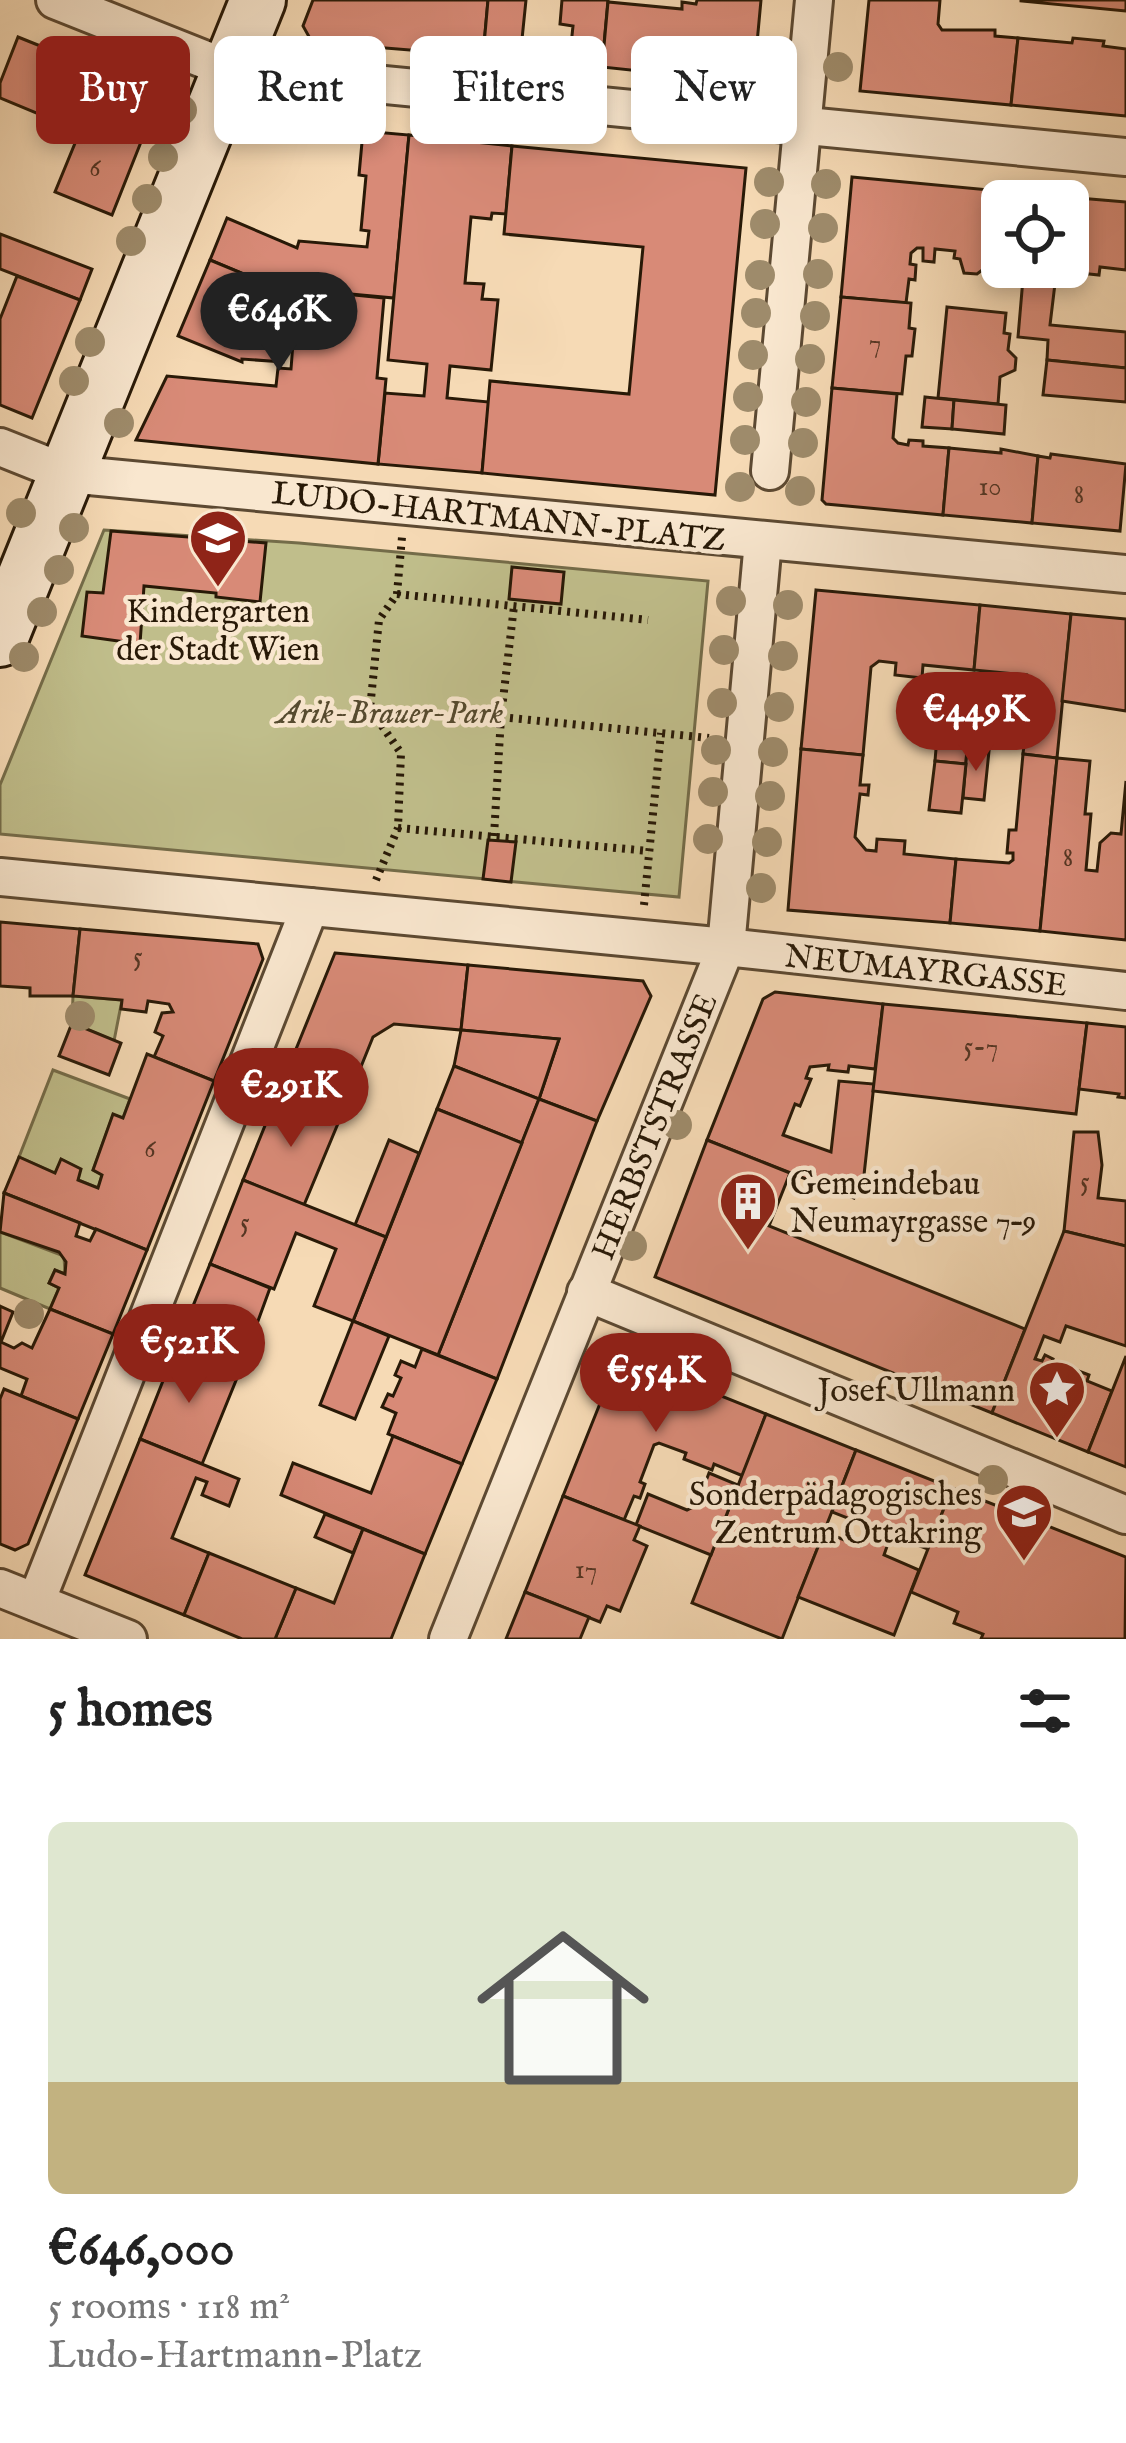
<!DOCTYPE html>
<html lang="en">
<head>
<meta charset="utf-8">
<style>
  body { margin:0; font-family:"IM FELL English",serif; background:#f2f2f2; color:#222; height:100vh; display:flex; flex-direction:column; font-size:45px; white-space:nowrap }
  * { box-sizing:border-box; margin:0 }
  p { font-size:39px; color:#767676 }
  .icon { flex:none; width:66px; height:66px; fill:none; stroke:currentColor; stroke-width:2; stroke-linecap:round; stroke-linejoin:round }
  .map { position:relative; height:1639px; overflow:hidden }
  .drawer { display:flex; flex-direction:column; background:#fff; flex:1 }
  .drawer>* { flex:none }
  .banner { position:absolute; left:36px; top:36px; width:1056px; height:108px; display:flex; gap:24px }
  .fabs { position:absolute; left:981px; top:180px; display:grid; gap:24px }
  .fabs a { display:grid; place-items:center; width:108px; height:108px; border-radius:18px; background:#fff; box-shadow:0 6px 18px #0003; font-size:60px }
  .price { position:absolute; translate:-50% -102px; padding:0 27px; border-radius:42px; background:#8f2418; color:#fff; font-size:39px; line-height:78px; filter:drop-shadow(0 3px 6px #0008) }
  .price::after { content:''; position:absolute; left:50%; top:72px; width:36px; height:27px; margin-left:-18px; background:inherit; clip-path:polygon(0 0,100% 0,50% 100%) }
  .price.current { background:#222; color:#fff }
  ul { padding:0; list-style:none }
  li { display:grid; align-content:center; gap:24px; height:636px; padding:0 48px }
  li+li { border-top:3px solid #e0e0e0 }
  li span { display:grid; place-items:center; height:372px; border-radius:18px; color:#555 }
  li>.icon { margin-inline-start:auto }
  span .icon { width:216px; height:216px; fill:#fffc; stroke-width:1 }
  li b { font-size:51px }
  h2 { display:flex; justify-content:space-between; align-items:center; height:144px; padding:0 48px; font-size:51px }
  .chip { padding:0 42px; border-radius:18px; background:#fff; box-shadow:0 6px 18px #0003; font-size:42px; line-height:108px }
  .chip.current { background:#8f2418; color:#fff }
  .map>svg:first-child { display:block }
</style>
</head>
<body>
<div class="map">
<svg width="1126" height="1639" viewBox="0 0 1126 1639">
  <rect width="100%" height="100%" fill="#f6dab5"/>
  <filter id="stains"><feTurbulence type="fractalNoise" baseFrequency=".00167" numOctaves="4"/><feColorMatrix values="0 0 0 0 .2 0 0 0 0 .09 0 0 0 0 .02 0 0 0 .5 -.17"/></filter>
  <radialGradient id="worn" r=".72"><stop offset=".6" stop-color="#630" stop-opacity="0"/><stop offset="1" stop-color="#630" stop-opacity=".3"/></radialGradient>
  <g fill="#c0be8b" stroke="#746c49" stroke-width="3">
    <path d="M 104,530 L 299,543 L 708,581 L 679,897 L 0,834 L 0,785 Z"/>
    <path d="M 73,996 L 122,1000 L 114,1041 L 72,1023 Z"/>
    <path d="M 53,1070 L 130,1099 L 123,1118 L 113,1115 L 93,1170 L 102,1175 L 98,1188 L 78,1180 L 80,1169 L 62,1160 L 55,1173 L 19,1157 Z"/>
    <path d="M 0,1232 L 64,1256 L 65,1274 L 55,1270 L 49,1283 L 59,1288 L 50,1309 L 0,1288 Z"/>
  </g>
  <g fill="#d88a77" stroke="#281907" stroke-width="3">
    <path d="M 313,0 L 488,0 L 483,56 L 312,42 L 303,26 Z"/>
    <path d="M 488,0 L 526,0 L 520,59 L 483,56 Z"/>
    <path d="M 562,0 L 608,0 L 602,67 L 569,64 L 573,26 L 560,24 Z"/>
    <path d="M 697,0 L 761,0 L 755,65 L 747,76 L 734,81 L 602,67 L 608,2 L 682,9 L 682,2 L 696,4 Z"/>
    <path d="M 869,0 L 940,0 L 938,24 L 942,30 L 995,30 L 995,36 L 1018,38 L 1011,105 L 860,91 Z"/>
    <path d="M 1126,0 L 1126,11 L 1021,1 L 1021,0 Z"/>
    <path d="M 18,37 L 160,94 L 112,215 L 55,192 L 80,131 L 0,98 L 0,83 Z"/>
    <path d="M 1018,38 L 1072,43 L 1073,38 L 1104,41 L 1103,46 L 1126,49 L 1126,116 L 1011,105 Z"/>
    <path d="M 363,131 L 409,135 L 394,298 L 275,287 L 210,260 L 227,218 L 297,248 L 299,241 L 367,247 L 369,231 L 361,230 L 366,176 L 359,175 Z"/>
    <path d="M 409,135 L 512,146 L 506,214 L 492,213 L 491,219 L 471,217 L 465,283 L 484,284 L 482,299 L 498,300 L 491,370 L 450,366 L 447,398 L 489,402 L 482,473 L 378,464 L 385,393 L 424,396 L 427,364 L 388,360 Z"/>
    <path d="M 512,146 L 746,168 L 715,495 L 482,473 L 490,381 L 629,394 L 643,247 L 504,234 Z"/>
    <path d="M 852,177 L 1031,194 L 1030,201 L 1002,201 L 1002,255 L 992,254 L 991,261 L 985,261 L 985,268 L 977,274 L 964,273 L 960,259 L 954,258 L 955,251 L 935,249 L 934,262 L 923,261 L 923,248 L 917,248 L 911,253 L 910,264 L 916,265 L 915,280 L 909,279 L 906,303 L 841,297 Z"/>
    <path d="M 1031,194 L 1126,202 L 1126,270 L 1100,267 L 1099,275 L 1070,272 L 1068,201 L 1030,201 Z"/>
    <path d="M 0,234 L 92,269 L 80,300 L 0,269 Z"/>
    <path d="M 210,260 L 275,287 L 384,298 L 377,378 L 386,379 L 378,464 L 136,440 L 167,376 L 276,386 L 278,368 L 291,369 L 296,304 L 289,303 L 283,362 L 242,359 L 242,362 L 178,336 Z"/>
    <path d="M 1024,267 L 1057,267 L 1050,325 L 1126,332 L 1126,368 L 1047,360 L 1048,340 L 1018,337 Z"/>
    <path d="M 17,276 L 80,300 L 32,418 L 0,405 L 0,319 Z"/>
    <path d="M 841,297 L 911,303 L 909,328 L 915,329 L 912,356 L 906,356 L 902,394 L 832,388 Z"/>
    <path d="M 947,307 L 1006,313 L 1004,333 L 1010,334 L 1008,350 L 1016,358 L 1015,370 L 1000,377 L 998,404 L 938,398 Z"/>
    <path d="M 1047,360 L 1126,368 L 1126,402 L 1043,395 Z"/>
    <path d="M 832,388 L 897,394 L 893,438 L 898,443 L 908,445 L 909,440 L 923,441 L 923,446 L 949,448 L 943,515 L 826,504 L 822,500 Z"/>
    <path d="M 925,397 L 954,400 L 952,429 L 922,427 Z"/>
    <path d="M 954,400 L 1006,405 L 1004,434 L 952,429 Z"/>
    <path d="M 949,448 L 1001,453 L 1001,449 L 1038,456 L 1032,523 L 943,515 Z"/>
    <path d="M 1051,454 L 1126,464 L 1120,531 L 1032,523 L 1038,456 L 1050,458 Z"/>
    <path d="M 111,531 L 266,543 L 260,602 L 216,597 L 216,593 L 144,586 L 140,644 L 82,636 L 87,592 L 103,593 Z"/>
    <path d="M 512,567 L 564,572 L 561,604 L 509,599 Z"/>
    <path d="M 816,590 L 980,605 L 974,670 L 923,665 L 922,678 L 895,675 L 896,663 L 879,661 L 871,667 L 863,755 L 801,749 Z"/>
    <path d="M 980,605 L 1071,614 L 1057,758 L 1023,754 L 1028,706 L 1019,706 L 1021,686 L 1030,683 L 1027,675 L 974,670 Z"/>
    <path d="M 1071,614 L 1126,619 L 1126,711 L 1062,701 Z"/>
    <path d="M 964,699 L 973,700 L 969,735 L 982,737 L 981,750 L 967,749 L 966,764 L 935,761 L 939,713 L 963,715 Z"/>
    <path d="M 801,749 L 863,755 L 860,785 L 869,785 L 868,795 L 860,794 L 855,837 L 866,850 L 876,851 L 877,839 L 905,841 L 904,854 L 956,859 L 950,923 L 788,910 Z"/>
    <path d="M 967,749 L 989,751 L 984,800 L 963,798 Z"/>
    <path d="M 1023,754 L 1057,758 L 1040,931 L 950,923 L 956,859 L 1009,863 L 1013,860 L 1013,853 L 1007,853 L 1009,830 L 1016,830 Z"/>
    <path d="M 1057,758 L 1090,761 L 1085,814 L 1091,814 L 1086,870 L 1097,871 L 1100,843 L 1111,833 L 1121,834 L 1126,781 L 1126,940 L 1040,931 Z"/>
    <path d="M 935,761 L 966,764 L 961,813 L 929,810 Z"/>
    <path d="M 488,840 L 516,842 L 511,882 L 483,879 Z"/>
    <path d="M 0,922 L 80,929 L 73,996 L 30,996 L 30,988 L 0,986 Z"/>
    <path d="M 80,929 L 258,944 L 263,959 L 214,1081 L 154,1057 L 163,1036 L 155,1032 L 162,1013 L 173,1012 L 169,1004 L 148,1001 L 146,1012 L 121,1009 L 122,1000 L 73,996 Z"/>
    <path d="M 335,953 L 468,965 L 461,1030 L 394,1024 L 373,1037 L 339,1121 L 277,1096 Z"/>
    <path d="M 468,965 L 643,981 L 651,996 L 597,1121 L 539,1099 L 559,1039 L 461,1030 Z"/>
    <path d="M 775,992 L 883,1004 L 875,1069 L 849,1066 L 848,1072 L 828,1070 L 829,1065 L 810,1067 L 806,1078 L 811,1079 L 800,1106 L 795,1104 L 783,1135 L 831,1152 L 839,1081 L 874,1084 L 864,1175 L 854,1198 L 707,1140 L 763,999 Z"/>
    <path d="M 883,1004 L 1087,1023 L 1076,1114 L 873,1091 Z"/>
    <path d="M 72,1023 L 121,1043 L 109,1075 L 59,1056 Z"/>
    <path d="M 1087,1023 L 1126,1027 L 1126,1098 L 1118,1097 L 1119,1094 L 1079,1089 Z"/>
    <path d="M 461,1030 L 559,1039 L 539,1099 L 454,1066 Z"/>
    <path d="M 147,1054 L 214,1081 L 147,1250 L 4,1193 L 19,1157 L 55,1173 L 61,1159 L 81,1169 L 78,1180 L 98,1188 L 102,1175 L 93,1170 L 113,1114 L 123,1118 Z"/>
    <path d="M 454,1066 L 539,1099 L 522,1143 L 437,1109 Z"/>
    <path d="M 277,1096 L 339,1121 L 304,1205 L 243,1180 Z"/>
    <path d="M 539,1099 L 597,1121 L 497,1379 L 438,1355 Z"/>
    <path d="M 437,1109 L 522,1143 L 438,1355 L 353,1321 Z"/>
    <path d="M 1074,1132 L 1098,1132 L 1102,1165 L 1098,1198 L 1126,1201 L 1126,1246 L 1064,1231 Z"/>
    <path d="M 389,1140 L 419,1153 L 386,1237 L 355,1225 Z"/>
    <path d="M 707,1140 L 790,1173 L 769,1226 L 1025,1329 L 992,1413 L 655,1277 Z"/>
    <path d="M 243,1180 L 386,1237 L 353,1321 L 314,1306 L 336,1249 L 296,1233 L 274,1289 L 210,1264 Z"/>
    <path d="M 4,1193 L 80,1223 L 76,1236 L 90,1241 L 96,1229 L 147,1250 L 113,1334 L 50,1309 L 59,1288 L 49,1283 L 55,1270 L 65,1274 L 66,1262 L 59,1252 L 0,1232 Z"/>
    <path d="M 1064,1231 L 1126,1246 L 1126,1346 L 1066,1326 L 1060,1342 L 1044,1336 L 1035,1359 L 1042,1361 L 1045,1355 L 1053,1359 L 1050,1366 L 1074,1376 L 1076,1370 L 1089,1375 L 1087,1381 L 1112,1391 L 1088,1452 L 992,1413 Z"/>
    <path d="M 210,1264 L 270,1288 L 239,1373 L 176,1348 Z"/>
    <path d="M 0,1306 L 13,1312 L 1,1342 L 14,1348 L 22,1343 L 32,1348 L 50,1309 L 113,1334 L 78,1419 L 21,1396 L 27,1379 L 0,1368 Z"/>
    <path d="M 353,1321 L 389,1336 L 355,1419 L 320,1405 Z"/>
    <path d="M 176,1348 L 239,1373 L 202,1464 L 140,1439 Z"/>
    <path d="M 422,1349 L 497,1379 L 462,1464 L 388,1434 L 396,1413 L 382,1407 L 388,1394 L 393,1396 L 401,1378 L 395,1375 L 401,1361 L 415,1367 Z"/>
    <path d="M 1126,1356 L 1126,1467 L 1088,1452 Z"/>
    <path d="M 629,1359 L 766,1414 L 743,1476 L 714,1464 L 712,1470 L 684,1459 L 686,1453 L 659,1443 L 654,1445 L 640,1482 L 645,1484 L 640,1498 L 634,1496 L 624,1520 L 563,1496 L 615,1366 Z"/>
    <path d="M 4,1389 L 78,1419 L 28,1544 L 15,1550 L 0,1544 L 0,1399 Z"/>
    <path d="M 766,1414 L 856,1450 L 782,1639 L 692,1603 Z"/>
    <path d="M 393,1436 L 462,1464 L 425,1554 L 281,1495 L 293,1463 L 371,1493 Z"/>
    <path d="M 140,1439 L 239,1479 L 229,1506 L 202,1495 L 207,1482 L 196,1478 L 172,1538 L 209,1553 L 184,1615 L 85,1575 Z"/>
    <path d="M 856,1450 L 952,1488 L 928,1549 L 891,1535 L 884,1555 L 919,1570 L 894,1635 L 798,1597 L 824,1532 L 860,1546 L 868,1526 L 832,1512 Z"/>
    <path d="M 709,1473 L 738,1485 L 711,1555 L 636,1525 L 648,1494 L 687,1510 L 697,1505 Z"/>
    <path d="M 952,1488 L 1126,1557 L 1125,1639 L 981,1639 L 983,1634 L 954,1623 L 958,1612 L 911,1592 Z"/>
    <path d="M 563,1496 L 640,1526 L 634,1540 L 647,1546 L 620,1611 L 607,1606 L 600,1622 L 525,1592 Z"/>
    <path d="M 325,1514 L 363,1529 L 353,1553 L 315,1537 Z"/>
    <path d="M 363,1529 L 425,1554 L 391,1639 L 275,1639 L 296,1588 L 334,1603 Z"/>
    <path d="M 209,1553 L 296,1588 L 275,1639 L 242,1639 L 184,1615 Z"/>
    <path d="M 525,1592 L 589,1617 L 580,1639 L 506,1639 Z"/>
  </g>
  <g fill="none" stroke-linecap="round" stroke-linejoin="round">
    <g stroke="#5c4932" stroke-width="42">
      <g id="minor">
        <path d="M 55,0 L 231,70 L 1126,157"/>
        <path d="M 0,447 L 68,474 L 1126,574"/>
        <path d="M 770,471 L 814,0"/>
        <path d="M 0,877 L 726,947 L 1126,991"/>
        <path d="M 586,1292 L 1126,1515"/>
        <path d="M 0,1588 L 128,1639"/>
        <path d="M 36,1602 L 310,907"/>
        <path d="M 448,1639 L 726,947 L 763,541"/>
      </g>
    </g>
    <g stroke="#281907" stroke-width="60">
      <path id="secondary" d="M 0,639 L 258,0"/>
    </g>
    <g stroke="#281907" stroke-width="8" stroke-dasharray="3 6" stroke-linecap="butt">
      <path d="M 397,594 L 648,620"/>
      <path d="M 501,717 L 709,738"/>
      <path d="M 398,828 L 649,851"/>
      <path d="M 494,836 L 501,717 L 514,606"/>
      <path d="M 376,880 L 398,828 L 401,753 L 370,709 L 379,620 L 397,594 L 402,537"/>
      <path d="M 644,905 L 661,733"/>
    </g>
    <use href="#minor" stroke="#f9e7cf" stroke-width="36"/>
    <use href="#secondary" stroke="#f9e7cf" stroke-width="54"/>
  </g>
  <g fill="#9e8b6b">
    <circle cx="781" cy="59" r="15"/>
    <circle cx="838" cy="67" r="15"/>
    <circle cx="182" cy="110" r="15"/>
    <circle cx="163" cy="157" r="15"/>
    <circle cx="769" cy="182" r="15"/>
    <circle cx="826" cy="184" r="15"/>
    <circle cx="147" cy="199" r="15"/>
    <circle cx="765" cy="224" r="15"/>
    <circle cx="823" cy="228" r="15"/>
    <circle cx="131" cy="241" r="15"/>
    <circle cx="818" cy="274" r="15"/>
    <circle cx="760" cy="275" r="15"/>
    <circle cx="756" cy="313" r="15"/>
    <circle cx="815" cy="316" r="15"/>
    <circle cx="90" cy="342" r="15"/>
    <circle cx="753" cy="355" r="15"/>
    <circle cx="810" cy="359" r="15"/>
    <circle cx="74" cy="381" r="15"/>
    <circle cx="748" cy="397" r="15"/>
    <circle cx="806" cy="402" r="15"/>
    <circle cx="119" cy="423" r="15"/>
    <circle cx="745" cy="440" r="15"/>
    <circle cx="803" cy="443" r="15"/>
    <circle cx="740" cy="487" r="15"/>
    <circle cx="800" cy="491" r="15"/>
    <circle cx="21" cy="513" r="15"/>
    <circle cx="74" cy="528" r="15"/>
    <circle cx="59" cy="570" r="15"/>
    <circle cx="731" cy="601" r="15"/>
    <circle cx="788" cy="605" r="15"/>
    <circle cx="42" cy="612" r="15"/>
    <circle cx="724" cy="650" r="15"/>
    <circle cx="783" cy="656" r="15"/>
    <circle cx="24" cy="657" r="15"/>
    <circle cx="722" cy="703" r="15"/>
    <circle cx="779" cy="707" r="15"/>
    <circle cx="716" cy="750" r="15"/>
    <circle cx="773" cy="752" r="15"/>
    <circle cx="713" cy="792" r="15"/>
    <circle cx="770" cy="796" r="15"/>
    <circle cx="708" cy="839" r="15"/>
    <circle cx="767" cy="842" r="15"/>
    <circle cx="761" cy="888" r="15"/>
    <circle cx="80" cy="1016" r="15"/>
    <circle cx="677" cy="1125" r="15"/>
    <circle cx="632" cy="1246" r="15"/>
    <circle cx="29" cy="1314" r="15"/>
    <circle cx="993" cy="1480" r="15"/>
  </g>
  <defs>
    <g id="school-pin" transform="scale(3)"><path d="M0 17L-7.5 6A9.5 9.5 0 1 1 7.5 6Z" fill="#8f2418" stroke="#f9e7cf"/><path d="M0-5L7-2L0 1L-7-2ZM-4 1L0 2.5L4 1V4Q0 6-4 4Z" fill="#fff"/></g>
    <g id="building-pin" transform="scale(3)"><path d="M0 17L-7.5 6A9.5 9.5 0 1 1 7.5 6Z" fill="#8f2418" stroke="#f9e7cf"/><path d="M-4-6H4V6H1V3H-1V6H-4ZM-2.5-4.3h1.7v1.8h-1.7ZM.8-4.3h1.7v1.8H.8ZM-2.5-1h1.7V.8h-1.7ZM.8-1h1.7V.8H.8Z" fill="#fff"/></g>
    <g id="sight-pin" transform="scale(3)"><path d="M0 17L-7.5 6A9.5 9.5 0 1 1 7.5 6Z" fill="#8f2418" stroke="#f9e7cf"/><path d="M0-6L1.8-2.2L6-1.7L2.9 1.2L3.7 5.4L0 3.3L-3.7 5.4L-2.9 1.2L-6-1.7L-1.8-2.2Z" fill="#fff"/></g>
  </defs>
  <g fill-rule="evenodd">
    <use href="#school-pin" x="218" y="538"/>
    <use href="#building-pin" x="748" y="1201"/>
    <use href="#sight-pin" x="1057" y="1389"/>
    <use href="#school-pin" x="1024" y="1512"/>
  </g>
  <g text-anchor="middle" stroke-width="9" stroke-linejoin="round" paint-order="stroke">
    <g font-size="27" fill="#543523">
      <text x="95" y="176">6</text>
      <text x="875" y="351">7</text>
      <text x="990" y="495">10</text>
      <text x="1079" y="503">8</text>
      <text x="1068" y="866">8</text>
      <text x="138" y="965">5</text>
      <text x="981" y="1055">5-7</text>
      <text x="150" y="1157">6</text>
      <text x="1085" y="1190">5</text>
      <text x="245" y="1231">5</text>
      <text x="586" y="1578">17</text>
    </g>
    <g font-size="33" fill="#281907" stroke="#f9e7cf">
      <text transform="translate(499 515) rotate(6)" y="12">LUDO-HARTMANN-PLATZ</text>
      <text transform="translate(926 969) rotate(6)" y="12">NEUMAYRGASSE</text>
      <text transform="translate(653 1126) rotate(-68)" y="12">HERBSTSTRASSE</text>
    </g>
    <g font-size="33" fill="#281907" stroke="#f9e7cf" text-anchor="end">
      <text x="218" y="622" text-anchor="middle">Kindergarten<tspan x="218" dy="38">der Stadt Wien</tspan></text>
      <text x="790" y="1194" text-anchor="start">Gemeindebau<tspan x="790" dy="38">Neumayrgasse 7–9</tspan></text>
      <text x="1015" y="1401">Josef Ullmann</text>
      <text x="982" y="1505">Sonderpädagogisches<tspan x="982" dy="38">Zentrum Ottakring</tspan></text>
    </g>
    <g font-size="33" font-style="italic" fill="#564b2f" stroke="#f9e7cf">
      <text x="390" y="723">Arik-Brauer-Park</text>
    </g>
  </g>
  <rect width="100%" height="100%" filter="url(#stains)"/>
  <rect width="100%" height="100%" fill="url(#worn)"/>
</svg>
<div class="fabs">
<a><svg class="icon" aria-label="locate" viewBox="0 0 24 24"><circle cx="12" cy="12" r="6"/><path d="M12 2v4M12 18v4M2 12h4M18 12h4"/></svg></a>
</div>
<b class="price current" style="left:279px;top:374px">€646K</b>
<b class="price" style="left:976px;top:774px">€449K</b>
<b class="price" style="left:291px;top:1150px">€291K</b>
<b class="price" style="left:189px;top:1406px">€521K</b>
<b class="price" style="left:656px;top:1435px">€554K</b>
<div class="banner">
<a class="chip current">Buy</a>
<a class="chip">Rent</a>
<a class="chip">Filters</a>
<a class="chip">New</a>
</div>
</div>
<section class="drawer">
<h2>5 homes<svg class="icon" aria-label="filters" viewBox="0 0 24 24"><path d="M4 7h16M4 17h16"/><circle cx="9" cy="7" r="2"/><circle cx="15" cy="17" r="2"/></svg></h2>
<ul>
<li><span style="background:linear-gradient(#dfe7d0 70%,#c2b280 0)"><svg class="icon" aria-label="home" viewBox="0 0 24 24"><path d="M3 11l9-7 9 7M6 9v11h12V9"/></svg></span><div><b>€646,000</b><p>5 rooms · 118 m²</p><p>Ludo-Hartmann-Platz</p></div></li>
</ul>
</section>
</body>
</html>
